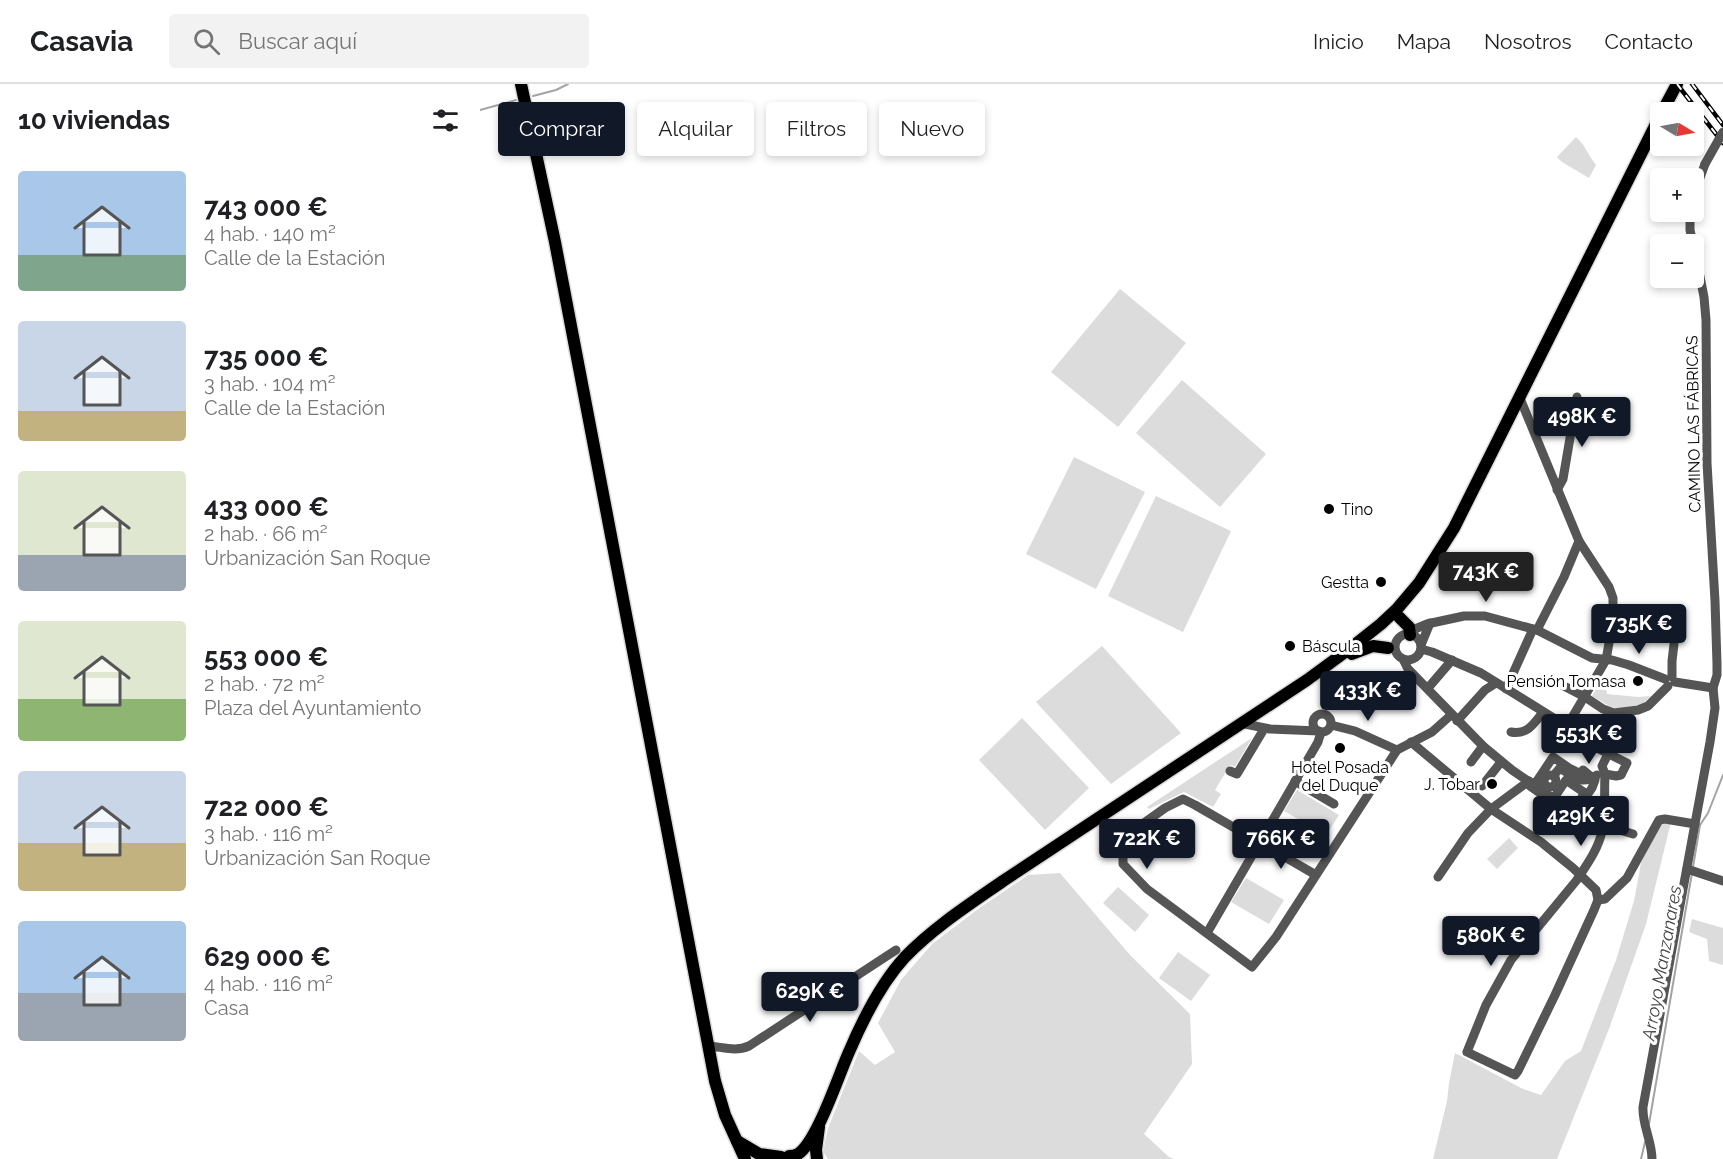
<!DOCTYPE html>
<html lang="es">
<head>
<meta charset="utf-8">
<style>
  body { margin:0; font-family:Raleway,sans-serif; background:#f2f2f2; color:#202124; height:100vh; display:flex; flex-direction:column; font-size:22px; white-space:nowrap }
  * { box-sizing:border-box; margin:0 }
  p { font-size:20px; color:#757577 }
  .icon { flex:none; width:33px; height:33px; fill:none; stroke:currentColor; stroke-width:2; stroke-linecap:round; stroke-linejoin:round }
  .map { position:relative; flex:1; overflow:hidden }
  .details { display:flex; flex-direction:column; background:#fff; width:480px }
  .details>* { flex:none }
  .top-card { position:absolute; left:18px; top:18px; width:570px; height:54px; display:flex; gap:12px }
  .needle { width:39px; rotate:100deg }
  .fabs { position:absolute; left:1170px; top:18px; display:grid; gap:12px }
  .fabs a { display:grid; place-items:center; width:54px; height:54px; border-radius:6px; background:#fff; box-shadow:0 3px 9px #0003; font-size:30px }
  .price { position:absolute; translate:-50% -51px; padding:0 14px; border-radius:6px; background:#111827; color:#fff; font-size:20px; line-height:39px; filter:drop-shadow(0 2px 3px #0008) }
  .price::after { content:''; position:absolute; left:50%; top:36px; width:18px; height:14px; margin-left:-9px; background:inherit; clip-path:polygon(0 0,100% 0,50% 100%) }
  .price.current { background:#222; color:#fff }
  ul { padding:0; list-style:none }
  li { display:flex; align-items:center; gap:18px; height:150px; padding:0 18px }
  li span { display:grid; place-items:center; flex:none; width:168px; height:120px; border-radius:6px; color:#555 }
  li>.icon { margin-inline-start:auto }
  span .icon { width:72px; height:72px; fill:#fffc; stroke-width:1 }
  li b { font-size:26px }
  h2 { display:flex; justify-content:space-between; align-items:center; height:72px; padding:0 18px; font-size:26px }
  .pill { padding:0 21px; border-radius:6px; background:#fff; box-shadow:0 3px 9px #0003; font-size:21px; line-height:54px }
  .pill.current { background:#111827; color:#fff }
  header { display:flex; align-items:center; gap:36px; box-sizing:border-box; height:84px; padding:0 30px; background:#fff; border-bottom:2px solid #e0e0e0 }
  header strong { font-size:28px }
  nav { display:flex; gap:33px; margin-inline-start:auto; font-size:21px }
  .search { width:420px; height:54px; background:#f2f2f2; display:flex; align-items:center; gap:15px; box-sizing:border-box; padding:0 21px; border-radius:6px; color:#757577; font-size:22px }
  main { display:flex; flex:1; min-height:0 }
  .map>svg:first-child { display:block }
</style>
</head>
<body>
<header>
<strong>Casavia</strong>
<div class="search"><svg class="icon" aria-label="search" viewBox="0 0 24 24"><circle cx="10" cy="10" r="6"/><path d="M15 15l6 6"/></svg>Buscar aquí</div>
<nav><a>Inicio</a><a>Mapa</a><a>Nosotros</a><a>Contacto</a></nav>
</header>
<main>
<section class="details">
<h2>10 viviendas<svg class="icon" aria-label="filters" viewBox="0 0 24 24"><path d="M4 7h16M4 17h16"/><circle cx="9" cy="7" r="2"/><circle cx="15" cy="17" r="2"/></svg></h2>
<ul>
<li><span style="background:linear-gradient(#a9c7e8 70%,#7fa58c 0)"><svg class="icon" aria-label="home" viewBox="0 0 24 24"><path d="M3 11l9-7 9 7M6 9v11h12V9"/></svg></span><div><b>743 000 €</b><p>4 hab. · 140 m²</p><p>Calle de la Estación</p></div></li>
<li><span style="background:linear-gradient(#c9d6e8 75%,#c2b280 0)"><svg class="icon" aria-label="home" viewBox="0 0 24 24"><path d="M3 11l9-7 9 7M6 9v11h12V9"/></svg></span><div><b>735 000 €</b><p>3 hab. · 104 m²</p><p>Calle de la Estación</p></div></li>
<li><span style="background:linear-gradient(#dfe7d0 70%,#9aa5b1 0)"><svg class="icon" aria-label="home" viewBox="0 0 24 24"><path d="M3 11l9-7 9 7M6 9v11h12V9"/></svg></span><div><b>433 000 €</b><p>2 hab. · 66 m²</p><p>Urbanización San Roque</p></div></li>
<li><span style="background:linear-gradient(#dfe7d0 65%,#8fb573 0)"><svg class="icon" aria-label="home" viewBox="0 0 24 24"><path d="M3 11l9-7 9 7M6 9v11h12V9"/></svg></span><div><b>553 000 €</b><p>2 hab. · 72 m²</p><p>Plaza del Ayuntamiento</p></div></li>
<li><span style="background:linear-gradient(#c9d6e8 60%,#c2b280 0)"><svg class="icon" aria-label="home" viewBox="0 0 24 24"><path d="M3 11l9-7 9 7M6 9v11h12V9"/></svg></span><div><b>722 000 €</b><p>3 hab. · 116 m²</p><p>Urbanización San Roque</p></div></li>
<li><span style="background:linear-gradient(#a9c7e8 60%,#9aa5b1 0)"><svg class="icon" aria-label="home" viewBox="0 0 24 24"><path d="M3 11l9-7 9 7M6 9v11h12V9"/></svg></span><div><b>629 000 €</b><p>4 hab. · 116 m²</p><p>Casa</p></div></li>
</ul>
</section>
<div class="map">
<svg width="1243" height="1075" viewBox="0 0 1243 1075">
  <rect width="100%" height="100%" fill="#fff"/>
  <g fill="#dcdcdc">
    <path d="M 1096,53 C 1106,62 1108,71 1116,81 L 1109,94 L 1082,78 L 1077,73 Z"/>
    <path d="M 640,205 L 706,259 L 638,343 L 571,288 Z"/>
    <path d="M 702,296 L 786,370 L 740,423 L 656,349 Z"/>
    <path d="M 594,373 L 665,408 L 616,505 L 546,470 Z"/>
    <path d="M 676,412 L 751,447 L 703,548 L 628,512 Z"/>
    <path d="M 622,562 L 701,649 L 631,700 L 556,618 Z"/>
    <path d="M 1118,602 L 1127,607 L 1127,610 L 1158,613 L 1171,612 L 1163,620 L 1138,625 L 1129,622 L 1112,612 Z"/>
    <path d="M 542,634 L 609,704 L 565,746 L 499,676 Z"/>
    <path d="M 772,654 L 755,683 L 750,681 L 735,706 L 741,710 L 733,723 L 704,708 L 669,725 L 667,723 Z"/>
    <path d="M 817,706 L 859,731 L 846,751 L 804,727 Z"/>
    <path d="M 1191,738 L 1166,840 L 1129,945 L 1077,1075 L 953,1075 L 967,1017 L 969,999 L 975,969 L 1043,1005 L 1061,1011 L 1085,977 L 1101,967 L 1136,876 L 1154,817 L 1161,779 L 1179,740 Z"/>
    <path d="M 1029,754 L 1038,764 L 1017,785 L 1007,775 Z"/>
    <path d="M 580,789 L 650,871 L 710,930 L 712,980 L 664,1050 L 689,1073 L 694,1075 L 348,1075 L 343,1068 L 348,1044 L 379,967 L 395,981 L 415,968 L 398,939 L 421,896 L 452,860 L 498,825 L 548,791 Z"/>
    <path d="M 766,794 L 804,816 L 789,840 L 751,818 Z"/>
    <path d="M 638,803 L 669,831 L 655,848 L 623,819 Z"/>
    <path d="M 1212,835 L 1243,844 L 1243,881 L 1229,877 L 1227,855 L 1209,848 Z"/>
    <path d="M 698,868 L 730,891 L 711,917 L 679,894 Z"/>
  </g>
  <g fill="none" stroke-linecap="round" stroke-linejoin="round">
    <g stroke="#a3a3a3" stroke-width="2">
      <path d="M 53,12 L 76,6 L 88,0"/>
      <path d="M 0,26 L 36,16"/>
      <path d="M 1213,783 L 1220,741 L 1228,729 L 1243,691"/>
      <path d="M 1169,1040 L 1212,789"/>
      <path d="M 1161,1075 L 1165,1058"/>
    </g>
    <g stroke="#dbdbdb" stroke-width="15">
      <g id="highway">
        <path d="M 41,0 L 75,158 L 235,997 L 245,1031 L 265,1075"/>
        <path d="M 1182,28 L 1197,0"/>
        <path d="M 919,533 L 929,543 L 930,551"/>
        <path d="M 872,570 L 893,562 L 908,564"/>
        <path d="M 257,1057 L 279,1070 L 301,1073"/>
        <path d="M 309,1072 C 311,1072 316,1071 318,1070 C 337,1058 359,990 369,968 C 383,935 401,899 425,873 C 454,843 490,820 523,797 L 827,596 L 872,563 L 901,540 L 917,525 L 939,499 L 974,444 L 1180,32"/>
        <path d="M 337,1075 L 336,1066 L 339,1043"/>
      </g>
    </g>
    <g stroke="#555" stroke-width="9">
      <path d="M 1214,110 L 1225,80"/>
      <path d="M 1210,128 L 1210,146 L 1213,160"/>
      <path d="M 1039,312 L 1099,457 L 1129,503 L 1133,514 L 1133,536 L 1126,576 L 1087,642"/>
      <path d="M 1077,406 L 1083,395 L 1097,313"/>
      <path d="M 1057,546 L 1084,493 L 1099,457"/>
      <circle cx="928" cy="563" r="13"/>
      <path d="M 930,551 L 935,545 L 947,540 L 984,532 L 1005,532 L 1057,546 L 1112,574 L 1132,576 L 1149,581 L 1185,595"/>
      <path d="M 941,561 L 950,539"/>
      <path d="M 923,575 L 928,585 L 1003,662 L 1032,686 L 1109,739 L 1117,743 L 1130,743 L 1153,750"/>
      <path d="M 1192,593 L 1192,577 L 1194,560"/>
      <path d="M 1195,598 L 1233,604"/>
      <path d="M 1080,600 L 1105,613 L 1123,625 L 1134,629 L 1158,626 L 1168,622 L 1188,602"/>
      <path d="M 948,604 L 972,576"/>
      <path d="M 1026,605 L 1053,545"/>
      <circle cx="842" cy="639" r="9"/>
      <path d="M 977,637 L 1005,606 L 1016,599"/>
      <path d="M 760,639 L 790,645 L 839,647"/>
      <path d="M 851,641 L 875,647 L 917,666"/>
      <path d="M 1031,648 C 1047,651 1054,640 1063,628"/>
      <path d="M 931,658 L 1011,725 L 1061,758 L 1093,784 L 1116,806 L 1118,816 L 1114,826 L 1075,911 L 1038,987 L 1035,991 L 987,968 L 1006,921 L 1031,876 L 1096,797 C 1106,782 1119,764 1122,747 C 1126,728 1124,709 1125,690 L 1136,692 L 1141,691 L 1147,679 L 1119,665 L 1101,651 L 1001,589 L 952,568 L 941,565"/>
      <path d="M 1073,673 L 1089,684 L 1101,690 L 1103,686 L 1115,696 L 1112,704 L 1105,714 L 1102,713 L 1105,709 L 1086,696 L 1076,711 L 1070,716 L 1050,702 L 1057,697 Z"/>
      <path d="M 991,678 L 1003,662"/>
      <path d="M 750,687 L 757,690 L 784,645"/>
      <path d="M 1125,690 L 1122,682 L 1128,670"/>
      <circle cx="1070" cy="697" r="6"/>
      <path d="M 1074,691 L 1080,684 C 1094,693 1101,702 1117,691"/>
      <path d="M 815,697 L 854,720"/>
      <path d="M 1002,702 L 1021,678"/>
      <path d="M 1207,785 L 1243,797"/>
      <path d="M 836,791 L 715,721 L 703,715 L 685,724 L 664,739 L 643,773 L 643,780 L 667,805 L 772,883 L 796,853 L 917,666 L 952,648 L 971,631"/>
      <path d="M 958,793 L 988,749 L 1011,725 L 1049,697"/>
      <path d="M 1118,816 L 1125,815 L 1147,794 L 1179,736 L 1185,735 L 1215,740"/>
      <path d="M 727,849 L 838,658 L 841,648"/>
      <path d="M 229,962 C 243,963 255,968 269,962 L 416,866"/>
      <path d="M 1172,1075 C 1172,1057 1162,1041 1163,1023 L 1230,658 L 1235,624 L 1233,604 L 1237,591 L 1237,580 L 1235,517 L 1227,379 L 1226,236 L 1224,213 L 1214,162"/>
    </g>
    <use href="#highway" stroke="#000" stroke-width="12"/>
    <g stroke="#000" stroke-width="4.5">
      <g id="rail">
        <path d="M 1197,0 L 1243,59"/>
        <path d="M 1212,0 L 1243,41"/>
      </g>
    </g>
    <use href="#rail" stroke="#fff" stroke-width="2" stroke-dasharray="7" stroke-linecap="butt"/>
    <path stroke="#555" stroke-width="9" d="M 1225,80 L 1243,48"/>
  </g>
  <g fill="#000" stroke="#fff" stroke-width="2">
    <circle cx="849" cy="425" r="6"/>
    <circle cx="901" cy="498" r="6"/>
    <circle cx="810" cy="562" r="6"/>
    <circle cx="1158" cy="597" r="6"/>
    <circle cx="860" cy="664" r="6"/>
    <circle cx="1012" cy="700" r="6"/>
  </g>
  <g text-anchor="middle" stroke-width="6" stroke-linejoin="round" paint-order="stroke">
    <g font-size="16" fill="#000" stroke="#fff">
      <text transform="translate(1213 340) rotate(-91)" y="6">CAMINO LAS FÁBRICAS</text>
    </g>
    <g font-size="16" fill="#000" stroke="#fff" text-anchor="end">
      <text x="861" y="431" text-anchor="start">Tino</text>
      <text x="889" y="504">Gestta</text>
      <text x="822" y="568" text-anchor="start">Báscula</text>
      <text x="1146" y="603">Pensión Tomasa</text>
      <text x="860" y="689" text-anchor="middle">Hotel Posada<tspan x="860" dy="18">del Duque</tspan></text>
      <text x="1000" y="706">J. Tobar</text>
    </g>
    <g font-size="18" font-style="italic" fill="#444" stroke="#fff">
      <text transform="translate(1182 879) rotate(-80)" y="6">Arroyo Manzanares</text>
    </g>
  </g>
</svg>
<div class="fabs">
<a><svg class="needle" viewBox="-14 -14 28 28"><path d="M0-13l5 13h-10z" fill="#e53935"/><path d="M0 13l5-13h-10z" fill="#757577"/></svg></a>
<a>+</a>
<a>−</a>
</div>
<b class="price" style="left:1102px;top:364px">498K €</b>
<b class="price current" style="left:1006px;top:519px">743K €</b>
<b class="price" style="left:1159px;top:571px">735K €</b>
<b class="price" style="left:888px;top:638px">433K €</b>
<b class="price" style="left:1109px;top:681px">553K €</b>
<b class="price" style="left:1101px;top:763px">429K €</b>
<b class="price" style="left:667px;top:786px">722K €</b>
<b class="price" style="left:801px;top:786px">766K €</b>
<b class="price" style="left:1011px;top:883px">580K €</b>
<b class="price" style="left:330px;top:939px">629K €</b>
<div class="top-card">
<a class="pill current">Comprar</a>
<a class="pill">Alquilar</a>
<a class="pill">Filtros</a>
<a class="pill">Nuevo</a>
</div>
</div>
</main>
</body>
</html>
